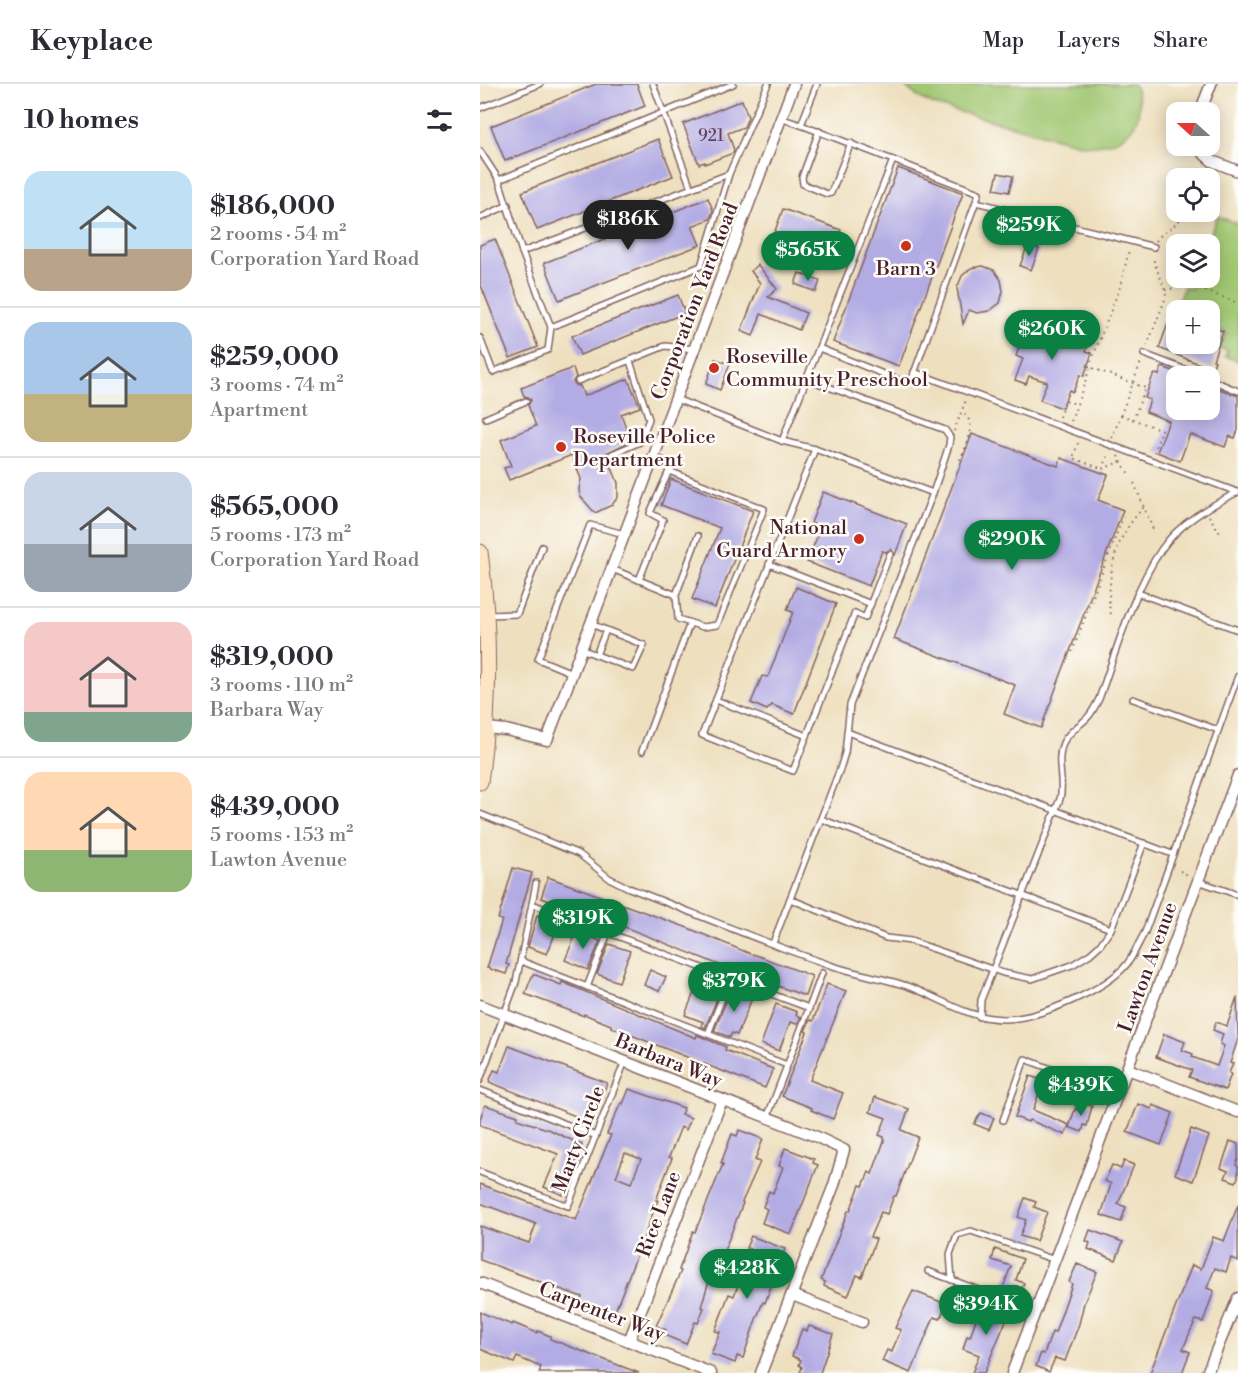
<!DOCTYPE html>
<html lang="en">
<head>
<meta charset="utf-8">
<style>
  body { margin:0; font-family:"Libre Bodoni",serif; background:#f2f2f3; color:#2b2b33; height:100vh; display:flex; flex-direction:column; font-size:22px; white-space:nowrap }
  * { box-sizing:border-box; margin:0 }
  p { font-size:20px; color:#7c7c81 }
  .icon { flex:none; width:33px; height:33px; fill:none; stroke:currentColor; stroke-width:2; stroke-linecap:round; stroke-linejoin:round }
  .map { position:relative; flex:1; overflow:hidden }
  .side { display:flex; flex-direction:column; background:#fff; width:480px }
  .side>* { flex:none }
  .needle { width:39px; rotate:291deg }
  .controls { position:absolute; left:686px; top:18px; display:grid; gap:12px }
  .controls a { display:grid; place-items:center; width:54px; height:54px; border-radius:12px; background:#fff; box-shadow:0 3px 15px #0003; font-size:30px }
  .price { position:absolute; translate:-50% -51px; padding:0 14px; border-radius:21px; background:#0b8043; color:#fff; font-size:20px; line-height:39px; filter:drop-shadow(0 2px 3px #0008) }
  .price::after { content:''; position:absolute; left:50%; top:36px; width:18px; height:14px; margin-left:-9px; background:inherit; clip-path:polygon(0 0,100% 0,50% 100%) }
  .price.active { background:#222; color:#fff }
  ul { padding:0; list-style:none }
  li { display:flex; align-items:center; gap:18px; height:150px; padding:0 24px }
  li+li { border-top:2px solid #e1e1e2 }
  li span { display:grid; place-items:center; flex:none; width:168px; height:120px; border-radius:18px; color:#555 }
  li>.icon { margin-inline-start:auto }
  span .icon { width:72px; height:72px; fill:#fffc; stroke-width:1 }
  li b { font-size:26px }
  h2 { display:flex; justify-content:space-between; align-items:center; height:72px; padding:0 24px; font-size:26px }
  header { display:flex; align-items:center; gap:36px; box-sizing:border-box; height:84px; padding:0 30px; background:#fff; border-bottom:2px solid #e1e1e2 }
  header strong { font-size:28px }
  nav { display:flex; gap:33px; margin-inline-start:auto; font-size:21px }
  main { display:flex; flex:1; min-height:0 }
  .map>svg:first-child { display:block }
</style>
</head>
<body>
<header>
<strong>Keyplace</strong>
<nav><a>Map</a><a>Layers</a><a>Share</a></nav>
</header>
<main>
<section class="side">
<h2>10 homes<svg class="icon" aria-label="filters" viewBox="0 0 24 24"><path d="M4 7h16M4 17h16"/><circle cx="9" cy="7" r="2"/><circle cx="15" cy="17" r="2"/></svg></h2>
<ul>
<li><span style="background:linear-gradient(#bfe0f5 65%,#b9a48a 0)"><svg class="icon" aria-label="home" viewBox="0 0 24 24"><path d="M3 11l9-7 9 7M6 9v11h12V9"/></svg></span><div><b>$186,000</b><p>2 rooms · 54 m²</p><p>Corporation Yard Road</p></div></li>
<li><span style="background:linear-gradient(#a9c7e8 60%,#c2b280 0)"><svg class="icon" aria-label="home" viewBox="0 0 24 24"><path d="M3 11l9-7 9 7M6 9v11h12V9"/></svg></span><div><b>$259,000</b><p>3 rooms · 74 m²</p><p>Apartment</p></div></li>
<li><span style="background:linear-gradient(#c9d6e8 60%,#9aa5b1 0)"><svg class="icon" aria-label="home" viewBox="0 0 24 24"><path d="M3 11l9-7 9 7M6 9v11h12V9"/></svg></span><div><b>$565,000</b><p>5 rooms · 173 m²</p><p>Corporation Yard Road</p></div></li>
<li><span style="background:linear-gradient(#f6c9c9 75%,#7fa58c 0)"><svg class="icon" aria-label="home" viewBox="0 0 24 24"><path d="M3 11l9-7 9 7M6 9v11h12V9"/></svg></span><div><b>$319,000</b><p>3 rooms · 110 m²</p><p>Barbara Way</p></div></li>
<li><span style="background:linear-gradient(#ffd9b3 65%,#8fb573 0)"><svg class="icon" aria-label="home" viewBox="0 0 24 24"><path d="M3 11l9-7 9 7M6 9v11h12V9"/></svg></span><div><b>$439,000</b><p>5 rooms · 153 m²</p><p>Lawton Avenue</p></div></li>
</ul>
</section>
<div class="map">
<svg width="758" height="1289" viewBox="0 0 758 1289">
  <rect width="100%" height="100%" fill="#fdfcf7"/>
  <filter id="ink" filterUnits="userSpaceOnUse"><feTurbulence type="fractalNoise" baseFrequency=".0167" numOctaves="2"/><feDisplacementMap in="SourceGraphic" scale="12" xChannelSelector="R" yChannelSelector="G"/><feConvolveMatrix kernelMatrix="1 2 1 2 8 2 1 2 1" color-interpolation-filters="sRGB"/></filter>
  <filter id="wash" filterUnits="userSpaceOnUse"><feTurbulence type="fractalNoise" baseFrequency=".008" numOctaves="4" result="noise"/><feDisplacementMap in="SourceGraphic" scale="24" xChannelSelector="R" yChannelSelector="G"/><feGaussianBlur stdDeviation="1.35" result="paint"/><feColorMatrix in="noise" values="0 0 0 0 0 0 0 0 0 0 0 0 0 0 0 0 0 1.4 0 .05"/><feComposite in="paint" operator="in"/></filter>
  <g filter="url(#wash)">
    <rect width="100%" height="100%" fill="#eee0bf"/>
    <g fill="#a2c873" stroke="#76744f" stroke-width="1.5">
      <path d="M 422,0 L 654,0 C 670,42 643,63 603,61 L 454,21 L 438,13 Z"/>
      <path d="M 737,132 L 758,140 L 758,277 L 745,272 L 748,267 L 739,264 L 746,249 L 729,238 L 729,226 L 701,226 L 695,224 L 704,203 L 711,205 L 715,194 L 729,194 L 729,160 L 727,160 Z"/>
    </g>
    <g id="blocks">
      <g fill="#b2abe4" fill-rule="evenodd">
        <path d="M 116,0 L 157,0 L 165,22 L 25,77 L 11,42 Z"/>
        <path d="M 262,16 L 268,33 L 264,43 L 248,49 L 254,66 L 253,69 L 225,80 L 225,78 L 219,80 L 203,40 Z"/>
        <path d="M 178,55 L 193,92 L 57,146 L 42,108 Z"/>
        <path d="M 418,84 L 483,109 L 419,282 L 353,258 Z"/>
        <path d="M 518,89 L 533,92 L 529,108 L 514,105 Z"/>
        <path d="M 228,114 L 233,126 L 230,135 L 212,142 L 220,161 L 79,216 L 64,179 Z"/>
        <path d="M 303,125 L 361,146 L 350,177 L 292,155 Z"/>
        <path d="M 15,155 L 58,263 L 30,274 L 0,199 L 0,161 Z"/>
        <path d="M 548,160 L 559,165 L 551,186 L 540,182 Z"/>
        <path d="M 278,181 L 297,205 L 288,213 L 326,229 L 319,246 L 281,230 L 273,252 L 261,247 L 280,199 L 271,187 Z"/>
        <path d="M 503,182 L 514,186 L 521,196 L 523,207 L 520,219 L 509,227 L 497,229 L 489,226 L 483,240 L 477,204 L 482,192 L 491,184 Z"/>
        <path d="M 319,189 L 340,197 L 336,208 L 315,200 Z"/>
        <path d="M 198,211 L 205,229 L 100,271 L 92,252 Z"/>
        <path d="M 695,221 L 696,260 L 729,260 L 734,244 L 743,247 L 733,276 L 735,277 L 732,285 L 679,264 Z"/>
        <path d="M 549,237 L 609,259 L 606,267 L 612,269 L 604,292 L 600,291 L 593,308 L 589,306 L 582,324 L 560,316 L 567,298 L 549,292 L 546,300 L 535,296 L 543,275 L 536,272 Z"/>
        <path d="M 235,275 L 250,280 L 240,306 L 226,300 Z"/>
        <path d="M 682,283 L 696,288 L 696,326 L 729,326 L 729,301 L 758,312 L 758,346 L 755,354 L 749,352 L 745,363 L 710,350 L 700,377 L 677,368 L 689,337 L 666,328 L 670,316 L 665,314 L 672,294 L 675,290 L 679,291 Z"/>
        <path d="M 93,284 L 96,293 L 93,298 L 96,301 L 100,302 L 104,312 L 148,295 L 160,323 L 141,330 L 151,357 L 126,369 L 138,399 L 138,413 L 132,421 L 115,429 L 100,412 L 99,405 L 101,395 L 92,371 L 29,396 L 24,384 L 31,382 L 21,356 L 56,342 L 48,321 L 51,316 L 48,313 L 44,312 L 41,304 Z"/>
        <path d="M 492,350 L 578,382 L 581,374 L 628,391 L 618,416 L 643,426 L 561,644 L 524,630 L 535,601 L 414,555 Z"/>
        <path d="M 191,395 L 273,427 L 235,524 L 212,515 L 240,444 L 181,421 Z"/>
        <path d="M 343,408 L 427,440 L 415,471 L 411,465 L 406,468 L 402,467 L 389,502 L 327,478 L 341,443 L 331,439 Z"/>
        <path d="M 316,503 L 356,520 L 314,630 L 292,621 L 287,626 L 271,619 L 282,592 L 288,593 L 313,528 L 307,526 Z"/>
        <path d="M 33,784 L 52,789 L 26,880 L 29,881 L 26,890 L 7,884 L 22,836 L 18,835 Z"/>
        <path d="M 68,793 L 208,844 L 273,871 L 273,870 L 332,892 L 325,912 L 257,887 L 257,888 L 120,833 L 120,835 L 61,814 Z"/>
        <path d="M 57,831 L 79,840 L 67,870 L 48,863 Z"/>
        <path d="M 97,847 L 120,857 L 108,886 L 85,876 Z"/>
        <path d="M 129,860 L 150,867 L 139,898 L 117,890 Z"/>
        <path d="M 170,886 L 186,893 L 179,907 L 164,901 Z"/>
        <path d="M 53,890 L 81,901 L 82,898 L 216,954 L 217,951 L 246,963 L 245,966 L 293,985 L 285,1004 L 131,943 L 131,941 L 104,930 L 104,932 L 45,910 Z"/>
        <path d="M 221,891 L 243,900 L 225,944 L 221,942 L 223,938 L 205,931 Z"/>
        <path d="M 347,900 L 366,907 L 330,996 L 363,1009 L 353,1035 L 331,1026 L 332,1024 L 302,1012 L 327,948 L 325,947 L 330,936 L 333,937 Z"/>
        <path d="M 252,903 L 273,912 L 257,951 L 252,949 L 250,953 L 234,947 Z"/>
        <path d="M 757,913 L 758,955 L 750,979 L 753,980 L 749,989 L 751,990 L 745,1006 L 709,993 L 712,986 L 676,973 L 684,950 L 705,958 L 702,966 L 713,970 L 712,973 L 737,982 L 744,962 L 740,960 L 743,950 L 733,946 L 736,938 L 747,942 Z"/>
        <path d="M 296,920 L 317,928 L 316,931 L 321,933 L 317,940 L 310,938 L 299,967 L 281,960 Z"/>
        <path d="M 29,962 L 127,999 L 120,1017 L 116,1015 L 108,1037 L 9,998 L 14,986 L 19,988 Z"/>
        <path d="M 550,992 L 570,999 L 566,1011 L 559,1009 L 553,1026 L 589,1041 L 585,1051 L 549,1036 L 548,1038 L 535,1033 Z"/>
        <path d="M 149,1005 L 204,1024 L 201,1030 L 211,1034 L 206,1046 L 201,1043 L 189,1073 L 192,1074 L 176,1116 L 178,1116 L 134,1230 L 100,1217 L 102,1213 L 0,1176 L 0,1142 L 49,1159 L 56,1140 L 0,1119 L 0,1100 L 96,1136 L 131,1051 L 127,1050 L 134,1034 L 141,1019 L 143,1020 ZM 145,1069 L 161,1075 L 151,1099 L 136,1093 Z"/>
        <path d="M 395,1013 L 429,1025 L 421,1046 L 438,1053 L 416,1112 L 414,1112 L 407,1130 L 401,1128 L 390,1153 L 396,1155 L 382,1193 L 377,1191 L 368,1212 L 344,1202 L 345,1198 L 341,1196 L 368,1127 L 370,1127 L 380,1101 L 383,1102 L 389,1088 L 392,1090 L 404,1057 L 404,1053 L 399,1051 L 406,1034 L 390,1028 Z"/>
        <path d="M 601,1018 L 612,1022 L 607,1042 L 604,1041 L 602,1048 L 589,1043 L 595,1025 L 598,1026 Z"/>
        <path d="M 658,1020 L 672,1025 L 673,1021 L 693,1029 L 681,1061 L 647,1048 Z"/>
        <path d="M 5,1021 L 38,1032 L 37,1035 L 70,1046 L 102,1061 L 83,1111 L 64,1103 L 78,1070 L 0,1041 L 0,1035 Z"/>
        <path d="M 501,1029 L 514,1034 L 509,1046 L 494,1040 Z"/>
        <path d="M 711,1045 L 729,1052 L 713,1097 L 695,1090 Z"/>
        <path d="M 259,1046 L 283,1055 L 275,1076 L 280,1078 L 262,1118 L 263,1119 L 248,1157 L 243,1169 L 241,1168 L 228,1200 L 221,1223 L 224,1224 L 218,1239 L 215,1238 L 206,1260 L 184,1251 L 186,1246 L 176,1242 L 201,1187 L 199,1186 L 213,1147 L 215,1148 L 243,1080 L 241,1079 L 252,1050 L 257,1052 Z"/>
        <path d="M 750,1057 L 758,1060 L 758,1075 L 756,1081 L 758,1082 L 758,1093 L 756,1098 L 745,1094 L 748,1087 L 741,1084 Z"/>
        <path d="M 305,1064 L 334,1075 L 333,1079 L 338,1081 L 311,1150 L 282,1139 L 287,1125 L 283,1123 L 289,1107 L 293,1109 L 303,1083 L 299,1082 Z"/>
        <path d="M 644,1077 L 654,1081 L 638,1120 L 646,1123 L 641,1138 L 621,1131 L 631,1100 L 625,1097 L 632,1081 L 641,1085 Z"/>
        <path d="M 545,1114 L 556,1118 L 554,1123 L 567,1128 L 556,1157 L 540,1152 L 546,1136 L 538,1133 Z"/>
        <path d="M 758,1121 L 758,1177 L 751,1174 L 746,1188 L 735,1184 L 727,1204 L 734,1207 L 723,1238 L 716,1236 L 710,1248 L 703,1265 L 710,1268 L 702,1289 L 670,1289 L 712,1181 L 721,1185 L 733,1153 L 744,1157 Z"/>
        <path d="M 610,1146 L 643,1158 L 636,1176 L 608,1165 L 610,1159 L 606,1157 Z"/>
        <path d="M 271,1152 L 305,1165 L 285,1219 L 283,1218 L 275,1238 L 263,1274 L 257,1272 L 255,1279 L 231,1270 L 240,1248 L 235,1247 L 249,1210 L 254,1212 L 263,1187 L 270,1165 L 266,1164 Z"/>
        <path d="M 515,1165 L 543,1175 L 536,1196 L 544,1199 L 539,1213 L 534,1211 L 533,1214 L 521,1209 L 531,1182 L 512,1176 Z"/>
        <path d="M 597,1180 L 617,1188 L 604,1219 L 599,1240 L 585,1277 L 575,1274 L 569,1288 L 556,1282 L 561,1269 L 564,1270 L 572,1248 L 575,1249 L 592,1200 L 589,1198 Z"/>
        <path d="M 433,1207 L 466,1220 L 460,1235 L 454,1233 L 431,1289 L 402,1277 L 407,1266 L 412,1268 L 414,1262 L 421,1246 L 415,1244 Z"/>
        <path d="M 517,1218 L 530,1223 L 525,1239 L 504,1289 L 492,1289 L 499,1271 L 483,1265 L 487,1252 L 490,1253 L 498,1229 L 510,1234 Z"/>
        <path d="M 0,1228 L 32,1241 L 33,1239 L 57,1249 L 58,1247 L 70,1252 L 70,1255 L 159,1289 L 59,1289 L 61,1283 L 37,1273 L 34,1279 L 0,1265 Z"/>
        <path d="M 329,1242 L 353,1250 L 340,1289 L 320,1289 L 322,1283 L 319,1281 L 321,1276 L 312,1272 L 322,1245 L 327,1247 Z"/>
      </g>
    </g>
  </g>
  <g filter="url(#ink)">
    <use href="#blocks" fill-opacity="0" stroke="#83635f" stroke-width="1.5"/>
    <g fill="none" stroke-linecap="round" stroke-linejoin="round">
      <g stroke="#83635f" stroke-width="8">
        <g id="lane">
          <path d="M 173,0 L 211,104"/>
          <path d="M 253,0 L 19,96 L 42,168 L 249,90 L 288,0"/>
          <path d="M 337,0 L 321,41 L 413,76"/>
          <path d="M 0,24 L 60,0"/>
          <path d="M 303,35 L 321,41"/>
          <path d="M 339,47 L 322,93 L 323,100 L 347,110 L 351,109 L 371,59"/>
          <path d="M 0,67 L 19,96"/>
          <path d="M 496,118 L 674,163"/>
          <path d="M 0,134 L 28,121"/>
          <path d="M 42,168 L 71,243 L 221,182 L 249,90"/>
          <path d="M 0,254 L 13,288 L 68,266 L 71,243"/>
          <path d="M 664,270 L 722,292"/>
          <path d="M 434,288 L 757,408"/>
          <path d="M 327,295 L 465,346 L 470,353 L 469,361 L 453,409"/>
          <path d="M 729,295 L 758,307"/>
          <path d="M 98,297 L 185,262 L 214,265"/>
          <path d="M 196,315 L 302,357 L 335,365 L 222,651 L 313,687 L 375,529 L 385,534 L 410,470"/>
          <path d="M 6,334 L 46,317"/>
          <path d="M 302,357 L 413,76 L 499,109 L 432,295 L 428,298 L 423,298 L 339,264"/>
          <path d="M 132,370 L 160,358 L 169,335 L 150,277"/>
          <path d="M 189,387 L 284,425 L 237,541 L 223,543 L 198,535 L 196,511"/>
          <path d="M 289,480 L 391,520"/>
          <path d="M 132,485 L 196,511 L 218,452"/>
          <path d="M 159,496 L 183,436 L 170,429 L 189,387 L 189,379 L 174,373"/>
          <path d="M 658,509 L 758,546"/>
          <path d="M 7,531 L 37,530 L 62,463"/>
          <path d="M 101,565 L 153,585 L 164,561 L 111,540"/>
          <path d="M 116,571 L 126,546"/>
          <path d="M 92,589 L 58,575 L 110,441 L 144,450"/>
          <path d="M 653,615 L 738,646"/>
          <path d="M 236,616 L 327,652"/>
          <path d="M 367,648 L 692,770"/>
          <path d="M 162,667 L 210,539"/>
          <path d="M 0,730 L 99,770 L 129,794 L 149,804 C 217,830 284,859 353,882 C 377,890 403,894 427,902 C 462,914 486,935 525,935 C 558,935 626,906 647,880 C 654,871 659,858 665,848 L 758,592"/>
          <path d="M 341,735 L 631,845"/>
          <path d="M 718,797 L 758,811"/>
          <path d="M 310,815 L 406,854 L 431,857 L 523,889 L 552,895 L 592,881 L 610,870 L 620,861 L 631,845 L 664,759"/>
          <path d="M 52,820 L 56,799"/>
          <path d="M 293,859 L 360,685 L 365,669 L 370,621 L 453,409 L 335,365"/>
          <path d="M 41,877 L 307,981"/>
          <path d="M 107,903 L 128,849"/>
          <path d="M 329,924 L 342,889"/>
          <path d="M 500,933 L 501,916 L 580,715 C 585,697 575,678 583,659 C 588,648 598,643 606,635 C 612,630 615,622 619,615 C 635,570 654,505 681,466 C 699,439 730,422 758,408"/>
          <path d="M 228,950 L 250,894"/>
          <path d="M 0,996 L 36,898 L 52,820 L 329,924 L 287,1034"/>
          <path d="M 0,1006 L 116,1052"/>
          <path d="M 523,1036 L 545,975 L 637,1010"/>
          <path d="M 0,1088 L 88,1122 L 145,977"/>
          <path d="M 448,1187 L 555,1227"/>
          <path d="M 472,1196 L 470,1170 L 477,1151 L 491,1147 L 575,1176"/>
        </g>
      </g>
      <g stroke="#83635f" stroke-width="13">
        <g id="street">
          <path d="M 720,28 L 731,0"/>
          <path d="M 715,62 L 732,77 L 758,87"/>
          <path d="M 6,644 L 26,646 L 67,656 L 314,0"/>
          <path d="M 0,921 L 335,1052 L 364,1066 L 354,1101 L 281,1289"/>
          <path d="M 648,985 L 758,1028"/>
          <path d="M 0,1199 L 231,1289"/>
          <path d="M 312,1211 L 382,1238"/>
          <path d="M 149,1257 L 242,1016"/>
          <path d="M 532,1289 L 758,691"/>
          <path d="M 727,1289 L 758,1214"/>
        </g>
      </g>
      <g stroke="#83635f" stroke-width="17">
        <path id="secondary" d="M 0,468 C 10,543 10,623 0,698"/>
      </g>
      <g stroke="#83635f" stroke-width="2" stroke-dasharray="1.5 4.5" stroke-linecap="butt">
        <path d="M 714,94 L 716,87"/>
        <path d="M 676,157 C 684,145 700,142 704,128"/>
        <path d="M 550,160 L 560,163 L 566,144"/>
        <path d="M 685,206 L 710,201 L 758,219"/>
        <path d="M 667,262 L 686,213 C 685,198 675,187 673,172"/>
        <path d="M 607,282 L 668,305"/>
        <path d="M 609,283 L 640,203 L 649,166"/>
        <path d="M 641,331 L 682,346 L 674,368"/>
        <path d="M 579,333 L 585,317 L 597,320"/>
        <path d="M 653,336 L 665,305"/>
        <path d="M 591,337 L 610,284"/>
        <path d="M 474,347 L 486,316"/>
        <path d="M 632,354 L 661,278"/>
        <path d="M 598,359 L 593,374 L 623,385 L 629,369"/>
        <path d="M 638,372 L 650,392"/>
        <path d="M 480,376 C 486,361 500,339 481,328"/>
        <path d="M 623,385 L 641,377"/>
        <path d="M 654,399 L 674,448"/>
        <path d="M 729,432 L 740,449"/>
        <path d="M 631,530 C 628,521 629,511 630,501 C 632,470 642,446 664,423"/>
        <path d="M 592,568 L 643,433"/>
        <path d="M 700,787 L 708,791"/>
      </g>
      <use href="#lane" stroke="#fff" stroke-width="5"/>
      <use href="#street" stroke="#fff" stroke-width="10"/>
      <use href="#secondary" stroke="#fce5c4" stroke-width="15"/>
    </g>
  </g>
  <g fill="#c8321e" stroke="#fdfcf7" stroke-width="2">
    <circle cx="426" cy="162" r="6"/>
    <circle cx="234" cy="284" r="6"/>
    <circle cx="81" cy="363" r="6"/>
    <circle cx="379" cy="455" r="6"/>
  </g>
  <g text-anchor="middle" stroke-width="5" stroke-linejoin="round" paint-order="stroke">
    <g font-size="16" fill="#644259">
      <text x="231" y="57">921</text>
    </g>
    <g font-size="20" fill="#4a1f2b" stroke="#fdfcf7" text-anchor="start">
      <text x="426" y="191" text-anchor="middle">Barn 3</text>
      <text x="246" y="279">Roseville<tspan x="246" dy="23">Community Preschool</tspan></text>
      <text x="93" y="359">Roseville Police<tspan x="93" dy="23">Department</tspan></text>
      <text x="367" y="450" text-anchor="end">National<tspan x="367" dy="23">Guard Armory</tspan></text>
    </g>
    <g font-size="20" fill="#4a1f2b" stroke="#fdfcf7">
      <text transform="translate(214 217) rotate(-69)" y="7">Corporation Yard Road</text>
      <text transform="translate(667 883) rotate(-70)" y="7">Lawton Avenue</text>
      <text transform="translate(189 976) rotate(22)" y="7">Barbara Way</text>
      <text transform="translate(98 1055) rotate(-69)" y="7">Marty Circle</text>
      <text transform="translate(178 1130) rotate(-69)" y="7">Rice Lane</text>
      <text transform="translate(122 1227) rotate(21)" y="7">Carpenter Way</text>
    </g>
  </g>
</svg>
<div class="controls">
<a><svg class="needle" viewBox="-14 -14 28 28"><path d="M0-13l5 13h-10z" fill="#e53935"/><path d="M0 13l5-13h-10z" fill="#7c7c81"/></svg></a>
<a><svg class="icon" aria-label="locate" viewBox="0 0 24 24"><circle cx="12" cy="12" r="6"/><path d="M12 2v4M12 18v4M2 12h4M18 12h4"/></svg></a>
<a><svg class="icon" aria-label="layers" viewBox="0 0 24 24"><path d="M12 4l9 5-9 5-9-5zM3 14l9 5 9-5"/></svg></a>
<a>+</a>
<a>−</a>
</div>
<b class="price active" style="left:148px;top:167px">$186K</b>
<b class="price" style="left:549px;top:173px">$259K</b>
<b class="price" style="left:328px;top:198px">$565K</b>
<b class="price" style="left:572px;top:277px">$260K</b>
<b class="price" style="left:532px;top:487px">$290K</b>
<b class="price" style="left:103px;top:866px">$319K</b>
<b class="price" style="left:254px;top:929px">$379K</b>
<b class="price" style="left:601px;top:1033px">$439K</b>
<b class="price" style="left:267px;top:1216px">$428K</b>
<b class="price" style="left:506px;top:1252px">$394K</b>
</div>
</main>
</body>
</html>
